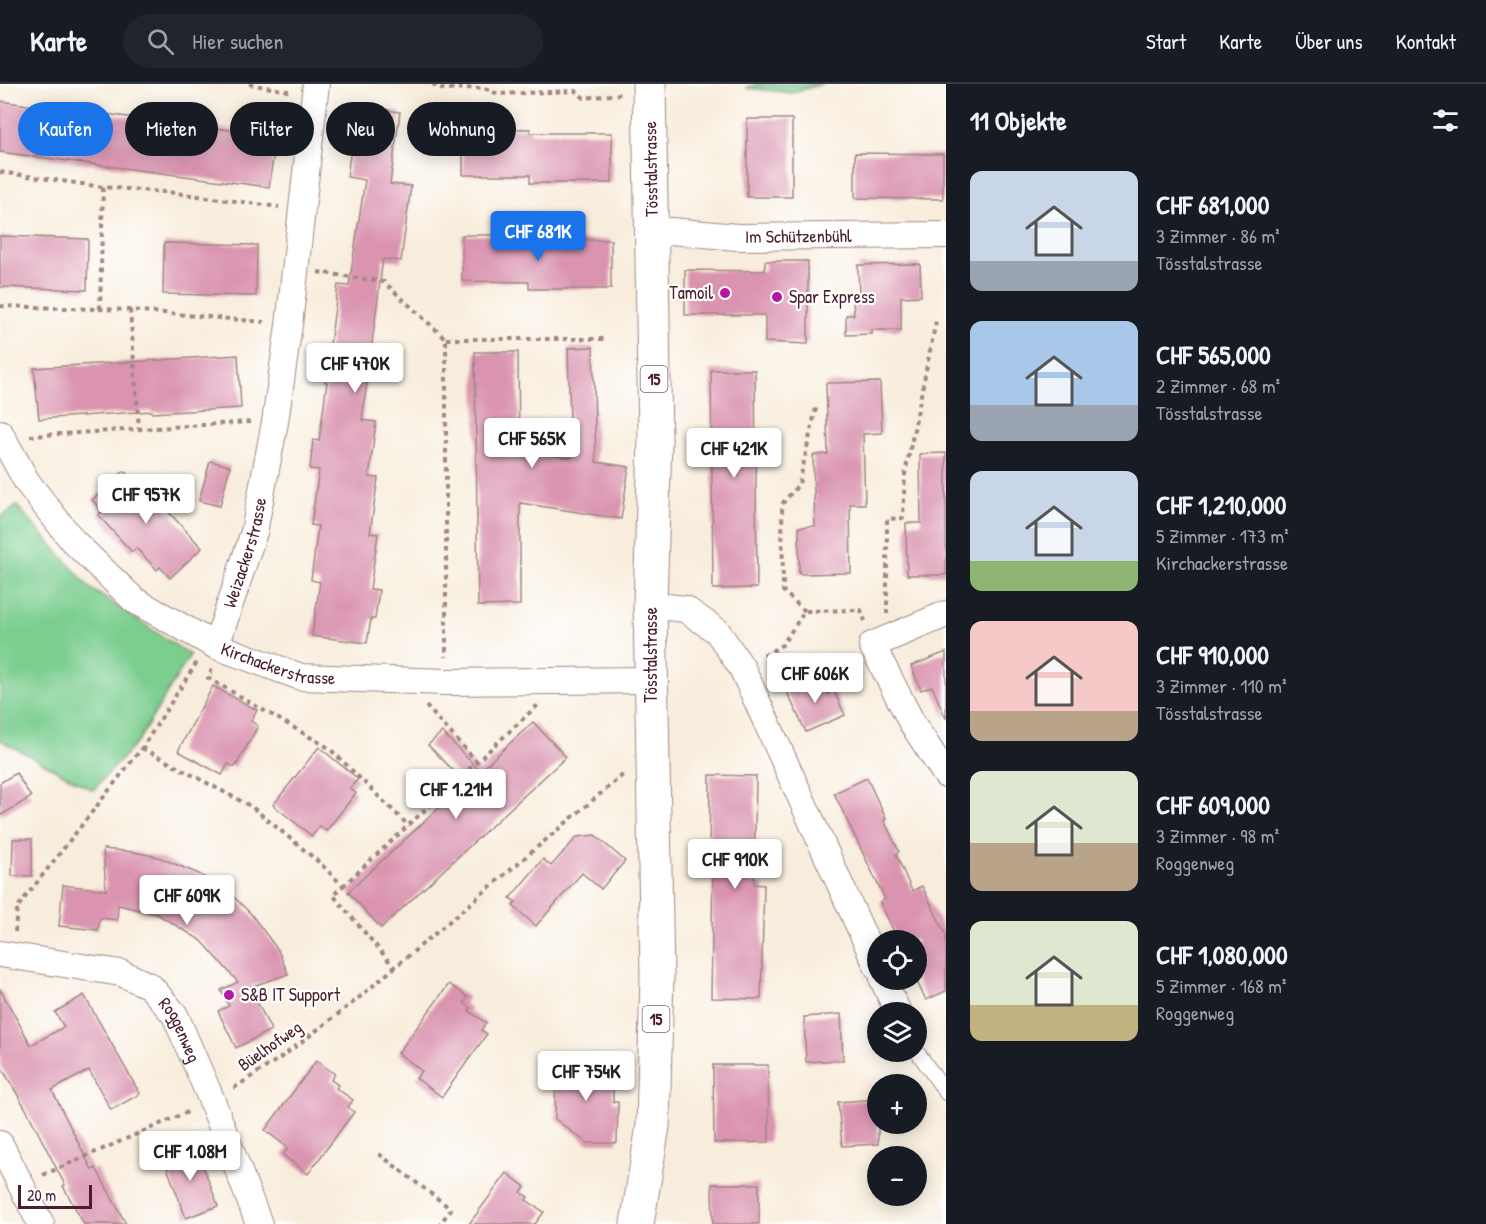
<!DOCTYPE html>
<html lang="de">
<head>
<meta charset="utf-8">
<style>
  body { margin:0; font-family:"Patrick Hand",sans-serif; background:#20242c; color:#f1f3f6; height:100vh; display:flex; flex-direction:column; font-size:22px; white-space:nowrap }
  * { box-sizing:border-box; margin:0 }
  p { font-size:20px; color:#9ea1a6 }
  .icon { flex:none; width:33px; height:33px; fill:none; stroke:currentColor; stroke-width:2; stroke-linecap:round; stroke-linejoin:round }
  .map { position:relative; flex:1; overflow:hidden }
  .panel { display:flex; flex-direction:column; background:#171b24; width:540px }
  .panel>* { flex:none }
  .hud { position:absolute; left:18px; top:18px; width:570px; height:54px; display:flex; gap:12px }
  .controls { position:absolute; left:867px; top:846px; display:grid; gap:12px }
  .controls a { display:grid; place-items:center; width:60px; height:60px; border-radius:50%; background:#171b24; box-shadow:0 3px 15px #0003; font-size:30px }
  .scale { position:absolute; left:18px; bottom:15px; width:74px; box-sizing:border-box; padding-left:6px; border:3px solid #4a1f2b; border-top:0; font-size:16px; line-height:21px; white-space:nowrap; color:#4a1f2b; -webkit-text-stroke:4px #fff; paint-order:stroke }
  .price { position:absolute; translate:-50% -51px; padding:0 14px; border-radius:6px; background:#fff; color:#222; font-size:20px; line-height:39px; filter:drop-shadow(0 2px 3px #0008) }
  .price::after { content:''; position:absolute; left:50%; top:36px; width:18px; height:14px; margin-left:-9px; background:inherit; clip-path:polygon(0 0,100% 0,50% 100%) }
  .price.current { background:#1a73e8; color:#fff }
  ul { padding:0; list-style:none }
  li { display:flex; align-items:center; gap:18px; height:150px; padding:0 24px }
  li span { display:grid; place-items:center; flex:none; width:168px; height:120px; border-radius:12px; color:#555 }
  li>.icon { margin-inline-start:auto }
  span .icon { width:72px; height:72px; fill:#fffc; stroke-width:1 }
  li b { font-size:26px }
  h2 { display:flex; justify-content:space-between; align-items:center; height:72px; padding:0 24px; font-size:26px }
  .tag { padding:0 21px; border-radius:27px; background:#171b24; box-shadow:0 3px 15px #0003; font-size:21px; line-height:54px }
  .tag.current { background:#1a73e8; color:#fff }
  header { display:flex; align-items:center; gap:36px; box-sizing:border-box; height:84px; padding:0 30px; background:#171b24; border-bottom:2px solid #363941 }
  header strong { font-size:28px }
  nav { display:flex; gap:33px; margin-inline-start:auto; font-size:21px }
  .search { width:420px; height:54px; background:#20242c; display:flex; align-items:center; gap:15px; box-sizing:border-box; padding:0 21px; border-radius:33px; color:#9ea1a6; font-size:22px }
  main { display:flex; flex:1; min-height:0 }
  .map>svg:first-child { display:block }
</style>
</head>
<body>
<header>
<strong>Karte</strong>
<div class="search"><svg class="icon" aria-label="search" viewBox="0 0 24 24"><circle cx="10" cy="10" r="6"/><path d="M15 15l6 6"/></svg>Hier suchen</div>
<nav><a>Start</a><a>Karte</a><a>Über uns</a><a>Kontakt</a></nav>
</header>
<main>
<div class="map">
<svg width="946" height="1140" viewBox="0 0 946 1140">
  <rect width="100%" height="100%" fill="#fff"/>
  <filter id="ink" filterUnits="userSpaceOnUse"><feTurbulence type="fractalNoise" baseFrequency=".0167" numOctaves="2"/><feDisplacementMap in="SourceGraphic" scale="12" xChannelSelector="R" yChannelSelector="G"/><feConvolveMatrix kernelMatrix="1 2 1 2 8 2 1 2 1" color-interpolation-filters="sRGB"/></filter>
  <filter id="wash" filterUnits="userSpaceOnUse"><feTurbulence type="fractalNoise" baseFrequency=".008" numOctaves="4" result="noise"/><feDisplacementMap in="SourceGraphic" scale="24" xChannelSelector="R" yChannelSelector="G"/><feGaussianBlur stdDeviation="1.35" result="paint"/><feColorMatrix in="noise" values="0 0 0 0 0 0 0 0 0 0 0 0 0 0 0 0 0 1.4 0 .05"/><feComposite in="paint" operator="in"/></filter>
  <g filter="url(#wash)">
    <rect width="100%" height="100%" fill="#f8eddc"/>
    <g fill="#7cce8f" stroke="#63765d" stroke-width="1.5">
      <path d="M 756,0 L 822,0 L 792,9 L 746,4 Z"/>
      <path d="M 17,422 L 90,504 L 190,571 L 138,657 L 93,706 L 0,656 L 0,434 Z"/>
    </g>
    <g id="blocks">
      <g fill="#da94b0">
        <path d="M 0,17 L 82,29 L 82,27 L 276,52 L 269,103 L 0,68 Z"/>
        <path d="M 357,21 L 400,28 L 390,100 L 411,102 L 401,177 L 383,175 L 362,336 L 376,338 L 369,393 L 378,394 L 370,449 L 378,450 L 370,505 L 379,506 L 375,535 L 371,535 L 367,559 L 312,552 L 320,498 L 311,496 L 318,442 L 311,441 L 319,386 L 310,385 L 313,356 L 319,357 L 327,298 L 325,298 L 338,201 L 349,202 L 365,96 L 347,93 Z"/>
        <rect x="747" y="35" width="45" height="78"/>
        <path d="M 463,44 L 530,45 L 530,49 L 612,49 L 612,99 L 530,99 L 530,91 L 463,91 Z"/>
        <path d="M 855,69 L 943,70 L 943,115 L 855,114 Z"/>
        <path d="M 462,151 L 529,151 L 529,156 L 611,156 L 611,205 L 529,205 L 529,198 L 462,197 Z"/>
        <path d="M 0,152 L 88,155 L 87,206 L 0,203 Z"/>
        <path d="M 164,159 L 257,161 L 256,212 L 163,210 Z"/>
        <path d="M 765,177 L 808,177 L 808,260 L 765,258 L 765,231 L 685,231 L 685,186 L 765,187 Z"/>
        <path d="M 920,180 L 921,212 L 901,213 L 901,246 L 872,246 L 872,250 L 846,251 L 846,231 L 854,231 L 853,214 L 859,213 L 858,181 Z"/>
        <path d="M 593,263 L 596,378 L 629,383 L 621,435 L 520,419 L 520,521 L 478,522 L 475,268 L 518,268 L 519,366 L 571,374 L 568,264 Z"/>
        <path d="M 238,271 L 241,324 L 152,329 L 152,327 L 39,335 L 34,284 Z"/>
        <path d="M 711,286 L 755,286 L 757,504 L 713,505 Z"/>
        <path d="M 880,298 L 882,349 L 863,350 L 865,420 L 850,420 L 851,489 L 799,490 L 799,443 L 815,442 L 813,371 L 828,370 L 826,299 Z"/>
        <path d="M 946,369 L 946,491 L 907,491 L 906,439 L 921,439 L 920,370 Z"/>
        <path d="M 210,377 L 230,382 L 220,422 L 199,417 Z"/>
        <path d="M 124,387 L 146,410 L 149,407 L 202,464 L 170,494 L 160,483 L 157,486 L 136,464 L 132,468 L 98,431 L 102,427 L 92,416 Z"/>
        <path d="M 946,568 L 946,635 L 932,602 L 921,606 L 911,582 Z"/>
        <path d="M 819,591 L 828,610 L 834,607 L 845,631 L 806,648 L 786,606 Z"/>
        <path d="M 213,602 L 257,626 L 251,637 L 258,642 L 235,683 L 228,680 L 222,691 L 178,667 Z"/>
        <path d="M 533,638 L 566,673 L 381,844 L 348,808 L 466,699 L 428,661 L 442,648 L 480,687 Z"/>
        <path d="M 319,663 L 358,695 L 350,704 L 356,709 L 326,747 L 320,742 L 312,752 L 273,721 Z"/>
        <path d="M 16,689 L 31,713 L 0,732 L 0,699 Z"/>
        <path d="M 710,691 L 756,692 L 754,800 L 764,801 L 761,915 L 711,914 L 713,777 L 709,777 Z"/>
        <path d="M 867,694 L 886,735 L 884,736 L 899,768 L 896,770 L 912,807 L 922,802 L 946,851 L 946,907 L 926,916 L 916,896 L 916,856 L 898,856 L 880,818 L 885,815 L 834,709 Z"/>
        <path d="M 595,751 L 625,777 L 601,805 L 582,789 L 536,842 L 513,822 L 516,818 L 510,814 L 543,775 L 551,782 L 577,753 Z"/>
        <path d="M 13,755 L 32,755 L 32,792 L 12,792 Z"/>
        <path d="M 103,765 L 134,768 L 158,773 L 199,790 L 235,814 L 251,830 L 278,866 L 288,890 L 250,903 L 271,946 L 236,964 L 218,927 L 229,922 L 221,906 L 238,898 L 202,857 L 157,830 L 118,821 L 117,836 L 100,834 L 98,846 L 59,842 L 63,801 L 106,806 Z"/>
        <path d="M 449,900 L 468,913 L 464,919 L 471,924 L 469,927 L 486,939 L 481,946 L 487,950 L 442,1013 L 416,994 L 422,987 L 398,969 Z"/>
        <path d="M 0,905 L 31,961 L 64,943 L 55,928 L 84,911 L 140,1010 L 111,1026 L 89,986 L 52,1006 L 92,1086 L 96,1084 L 126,1140 L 84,1140 L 63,1102 L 65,1101 L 26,1025 L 0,981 Z"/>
        <path d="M 841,930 L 843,976 L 806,978 L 804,933 Z"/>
        <path d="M 316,977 L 335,990 L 331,996 L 338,1001 L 336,1004 L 353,1016 L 348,1023 L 354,1028 L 308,1090 L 283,1071 L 288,1064 L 265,1046 Z"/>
        <path d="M 556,977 L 606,979 L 600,989 L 613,995 L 613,1018 L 618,1018 L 617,1059 L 587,1059 L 555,1035 Z"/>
        <path d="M 713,981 L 768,981 L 769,1058 L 714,1059 Z"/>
        <path d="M 878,1015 L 878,1060 L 842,1062 L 838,1018 Z"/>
        <path d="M 195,1061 L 218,1122 L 186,1134 L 163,1073 Z"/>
        <path d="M 507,1089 L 525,1103 L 521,1108 L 528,1113 L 526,1116 L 544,1128 L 535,1140 L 469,1140 Z"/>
        <path d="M 712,1100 L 759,1100 L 759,1140 L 713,1140 Z"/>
      </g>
    </g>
  </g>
  <g filter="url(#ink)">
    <use href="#blocks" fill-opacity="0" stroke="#a18684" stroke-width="1.5"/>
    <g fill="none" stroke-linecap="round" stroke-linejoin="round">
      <g stroke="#a18684" stroke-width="16">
        <path id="service" d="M 916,966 L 946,1009"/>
      </g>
      <g stroke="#a18684" stroke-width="28">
        <g id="minor">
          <path id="s1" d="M 653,154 L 671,147 L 737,153 L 946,151"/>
          <path id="s2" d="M 0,349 L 27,398 L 73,457 L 134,516 L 216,562 L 301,593 L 446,598 L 651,596"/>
          <path d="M 650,521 L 685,525 L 717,547 L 742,584 L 878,884"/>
          <path d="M 946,530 L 872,561 L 912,639 L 946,691"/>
          <path id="s3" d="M 216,562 L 254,448 L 275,338 L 289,241 L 316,0"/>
          <path id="s4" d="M 0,870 L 121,889 L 150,902 L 175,931 L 212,1017 L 259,1140"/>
          <path d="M 883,896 L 898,928"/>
          <path d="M 0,1060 L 41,1140"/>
        </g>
      </g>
      <g stroke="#a18684" stroke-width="35">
        <path id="primary" d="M 637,1140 L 653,1042 L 657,891 L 650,521 L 655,355 L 649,0"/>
      </g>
      <g stroke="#a18684" stroke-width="4" stroke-dasharray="4.5 4.5" stroke-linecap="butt">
        <path d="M 249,0 L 293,8"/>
        <path d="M 433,0 L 438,5 L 484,4 L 498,10 L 576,7 L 584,14 L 621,10"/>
        <path d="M 0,88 L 103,103 L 176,109 L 279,123"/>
        <path d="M 318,188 L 384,198 L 446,255 L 446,573"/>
        <path d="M 0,222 L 130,226 L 264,238"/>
        <path d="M 100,225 L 103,103"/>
        <path d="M 130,226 L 139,345"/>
        <path d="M 446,255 L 604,255"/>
        <path d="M 30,352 L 250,338"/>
        <path d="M 805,527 L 783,507 L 782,420 L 799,400 L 816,324"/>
        <path d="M 887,530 L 887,435 L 903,434 L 905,390 L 936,237"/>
        <path d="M 764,572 L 782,561 L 805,527 L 861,526 L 865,537"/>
        <path d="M 212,585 L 208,594 L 329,664 L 409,742"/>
        <path d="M 426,622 L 478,679"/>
        <path d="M 142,664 L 252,723 L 320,779 L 343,802 L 333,811 L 395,884"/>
        <path d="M 343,802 L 538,621"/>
        <path d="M 15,848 L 17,824 L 142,664 L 197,578"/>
        <path d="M 234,1004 L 283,972 L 355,917 L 625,689"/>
        <path d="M 379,1070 L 451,1125 L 440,1140"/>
        <path d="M 43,1091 L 190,1027"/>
      </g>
      <use href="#service" stroke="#fff" stroke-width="14"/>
      <use href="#minor" stroke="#fff" stroke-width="26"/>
      <use href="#primary" stroke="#fff" stroke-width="33"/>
    </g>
  </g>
  <g fill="#b5179e" stroke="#fff" stroke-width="2">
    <circle cx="725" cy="209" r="6"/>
    <circle cx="777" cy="213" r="6"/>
    <circle cx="229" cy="911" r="6"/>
  </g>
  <g text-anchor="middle" stroke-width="4.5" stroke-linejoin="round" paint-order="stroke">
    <g fill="#fff" stroke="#80626b" stroke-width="1.5">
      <rect x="640.5" y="282" width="27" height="26" rx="4.5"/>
      <rect x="642.5" y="922" width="27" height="26" rx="4.5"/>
    </g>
    <g font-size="16" font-weight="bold" fill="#4a1f2b">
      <text x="654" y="301">15</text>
      <text x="656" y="941">15</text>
    </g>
    <g font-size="18" fill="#4a1f2b" stroke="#fff">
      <text transform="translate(651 85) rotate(-91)" y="6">Tösstalstrasse</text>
      <text dy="6" stroke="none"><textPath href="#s1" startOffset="147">Im Schützenbühl</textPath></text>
      <text dy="6" stroke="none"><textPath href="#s3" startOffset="98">Weizackerstrasse</textPath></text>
      <text transform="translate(651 571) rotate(-90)" y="6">Tösstalstrasse</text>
      <text dy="6" stroke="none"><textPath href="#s2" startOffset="375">Kirchackerstrasse</textPath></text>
      <text dy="6" stroke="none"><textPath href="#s4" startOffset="208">Roggenweg</textPath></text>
      <text transform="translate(270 962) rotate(-35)" y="6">Büelhofweg</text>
    </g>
    <g font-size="18" fill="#4a1f2b" stroke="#fff" text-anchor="start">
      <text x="713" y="215" text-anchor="end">Tamoil</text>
      <text x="789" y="219">Spar Express</text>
      <text x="241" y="917">S&amp;B IT Support</text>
    </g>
  </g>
</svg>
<div class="controls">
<a><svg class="icon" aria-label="locate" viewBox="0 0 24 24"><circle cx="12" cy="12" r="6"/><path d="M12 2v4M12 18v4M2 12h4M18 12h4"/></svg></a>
<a><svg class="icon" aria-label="layers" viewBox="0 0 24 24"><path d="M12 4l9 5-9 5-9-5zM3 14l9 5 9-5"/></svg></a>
<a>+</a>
<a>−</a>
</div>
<div class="scale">20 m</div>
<b class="price current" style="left:538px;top:178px">CHF 681K</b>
<b class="price" style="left:355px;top:310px">CHF 470K</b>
<b class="price" style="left:532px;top:385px">CHF 565K</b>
<b class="price" style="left:734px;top:395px">CHF 421K</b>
<b class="price" style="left:146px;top:441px">CHF 957K</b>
<b class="price" style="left:815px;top:620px">CHF 606K</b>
<b class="price" style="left:456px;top:736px">CHF 1.21M</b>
<b class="price" style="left:735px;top:806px">CHF 910K</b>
<b class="price" style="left:187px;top:842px">CHF 609K</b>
<b class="price" style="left:586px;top:1018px">CHF 754K</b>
<b class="price" style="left:190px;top:1098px">CHF 1.08M</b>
<div class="hud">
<a class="tag current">Kaufen</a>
<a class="tag">Mieten</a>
<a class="tag">Filter</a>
<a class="tag">Neu</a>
<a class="tag">Wohnung</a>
</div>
</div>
<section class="panel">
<h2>11 Objekte<svg class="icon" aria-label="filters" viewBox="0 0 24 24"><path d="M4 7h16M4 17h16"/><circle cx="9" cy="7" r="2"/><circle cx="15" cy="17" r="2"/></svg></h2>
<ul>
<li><span style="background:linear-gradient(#c9d6e8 75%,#9aa5b1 0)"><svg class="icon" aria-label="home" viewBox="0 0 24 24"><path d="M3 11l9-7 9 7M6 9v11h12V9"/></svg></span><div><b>CHF 681,000</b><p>3 Zimmer · 86 m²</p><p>Tösstalstrasse</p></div></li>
<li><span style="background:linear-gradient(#a9c7e8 70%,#9aa5b1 0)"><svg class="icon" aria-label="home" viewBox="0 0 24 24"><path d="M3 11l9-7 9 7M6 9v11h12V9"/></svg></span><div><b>CHF 565,000</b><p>2 Zimmer · 68 m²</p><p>Tösstalstrasse</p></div></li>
<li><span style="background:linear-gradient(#c9d6e8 75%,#8fb573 0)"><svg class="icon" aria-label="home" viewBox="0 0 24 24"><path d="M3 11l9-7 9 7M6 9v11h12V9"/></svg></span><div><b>CHF 1,210,000</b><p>5 Zimmer · 173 m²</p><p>Kirchackerstrasse</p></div></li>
<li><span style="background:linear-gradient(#f6c9c9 75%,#b9a48a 0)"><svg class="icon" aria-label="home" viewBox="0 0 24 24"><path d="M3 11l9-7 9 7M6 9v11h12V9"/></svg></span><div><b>CHF 910,000</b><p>3 Zimmer · 110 m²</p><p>Tösstalstrasse</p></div></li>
<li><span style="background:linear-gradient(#dfe7d0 60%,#b9a48a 0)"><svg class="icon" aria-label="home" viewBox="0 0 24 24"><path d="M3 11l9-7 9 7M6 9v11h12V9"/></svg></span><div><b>CHF 609,000</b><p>3 Zimmer · 98 m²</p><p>Roggenweg</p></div></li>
<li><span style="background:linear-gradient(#dfe7d0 70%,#c2b280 0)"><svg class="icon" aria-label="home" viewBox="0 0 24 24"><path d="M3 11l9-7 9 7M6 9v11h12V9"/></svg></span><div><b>CHF 1,080,000</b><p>5 Zimmer · 168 m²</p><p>Roggenweg</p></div></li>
</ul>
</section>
</main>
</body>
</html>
